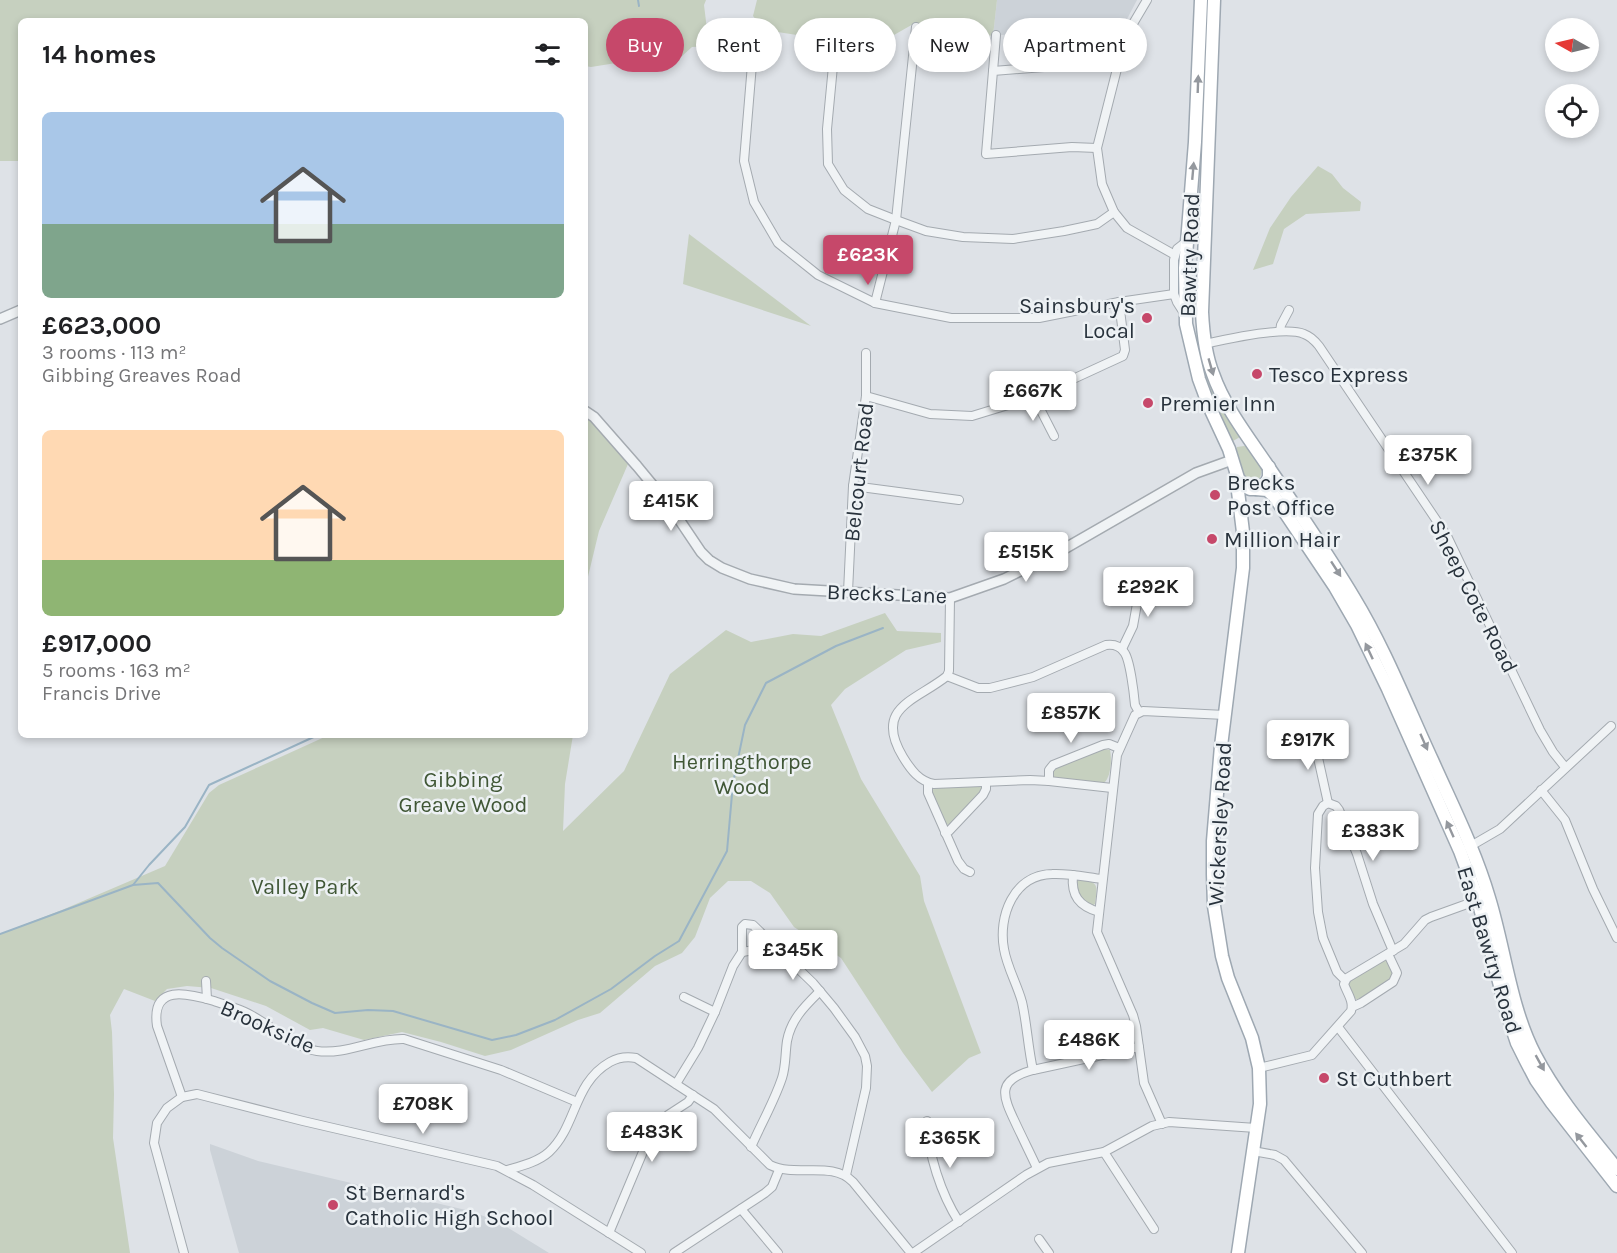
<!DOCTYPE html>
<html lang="en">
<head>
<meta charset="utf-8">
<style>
  body { margin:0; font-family:Karla,sans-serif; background:#f6f6f6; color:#202124; height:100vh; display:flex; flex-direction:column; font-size:22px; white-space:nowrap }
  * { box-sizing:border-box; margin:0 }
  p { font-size:20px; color:#757577 }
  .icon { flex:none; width:33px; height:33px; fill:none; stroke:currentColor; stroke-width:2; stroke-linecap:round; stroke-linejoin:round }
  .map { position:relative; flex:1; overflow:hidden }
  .panel { position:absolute; left:18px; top:18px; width:570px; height:720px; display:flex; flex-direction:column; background:#fff; border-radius:9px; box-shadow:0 3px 9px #0003 }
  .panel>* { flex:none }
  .guide { position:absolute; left:606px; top:18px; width:570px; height:54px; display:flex; gap:12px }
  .needle { width:39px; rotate:278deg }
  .buttons { position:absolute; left:1545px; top:18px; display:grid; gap:12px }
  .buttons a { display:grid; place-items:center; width:54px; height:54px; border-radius:50%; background:#fff; box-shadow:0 3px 9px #0003; font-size:30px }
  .price { position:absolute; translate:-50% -51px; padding:0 14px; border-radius:6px; background:#fff; color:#222; font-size:20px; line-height:39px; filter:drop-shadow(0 2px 3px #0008) }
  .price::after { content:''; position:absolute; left:50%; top:36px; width:18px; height:14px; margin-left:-9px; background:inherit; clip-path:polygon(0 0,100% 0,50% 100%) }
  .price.on { background:#c6486a; color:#fff }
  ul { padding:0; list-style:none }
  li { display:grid; align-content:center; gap:12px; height:318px; padding:0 24px }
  li span { display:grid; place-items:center; height:186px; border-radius:9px; color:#555 }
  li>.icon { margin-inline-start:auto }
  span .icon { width:108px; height:108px; fill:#fffc; stroke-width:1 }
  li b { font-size:26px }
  h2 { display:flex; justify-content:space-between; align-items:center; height:72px; padding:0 24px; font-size:26px }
  .pill { padding:0 21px; border-radius:27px; background:#fff; box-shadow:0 3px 9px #0003; font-size:21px; line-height:54px }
  .pill.on { background:#c6486a; color:#fff }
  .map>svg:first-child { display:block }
</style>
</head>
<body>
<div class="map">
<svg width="1617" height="1253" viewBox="0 0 1617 1253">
  <rect width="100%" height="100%" fill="#dee2e7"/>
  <g fill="#ccd2d8">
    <path d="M 997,0 L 1137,0 L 1126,21 L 993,36 Z"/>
    <path d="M 210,1144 L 258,1161 L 470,1211 L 497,1221 L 549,1253 L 239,1253 L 210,1150 Z"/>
  </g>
  <g fill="#c6d0bf">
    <path d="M 0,0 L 706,0 L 704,5 L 709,46 L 692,47 L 681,57 L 669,62 L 650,62 L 641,59 L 591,67 L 585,66 L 585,21 L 562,21 L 553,18 L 542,21 L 21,21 L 21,161 L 0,161 Z"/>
    <path d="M 757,0 L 997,0 L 993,36 L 915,23 L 873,47 L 765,30 L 753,16 Z"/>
    <path d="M 1318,166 L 1332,174 L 1343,188 L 1361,202 L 1360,211 L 1306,214 L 1284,229 L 1273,264 L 1253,270 L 1270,228 L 1291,197 Z"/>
    <path d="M 689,234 L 811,326 L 683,284 Z"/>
    <path d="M 1200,335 L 1242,436 L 1231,442 L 1211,400 L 1194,336 Z"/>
    <path d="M 585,416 L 595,424 L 628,464 L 599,531 L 585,589 Z"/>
    <path d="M 1244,446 L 1249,447 C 1257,459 1268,469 1257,482 L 1250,482 L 1243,478 L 1235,452 L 1237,447 Z"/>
    <path d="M 885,613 L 897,631 L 941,633 L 941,642 L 906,650 L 845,689 L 831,705 L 861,779 L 920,876 L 924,901 L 981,1053 L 969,1058 L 932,1092 L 903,1053 L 841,958 L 794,927 L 770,893 L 751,881 L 728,881 L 710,898 L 695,937 L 682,953 L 655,966 L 600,1013 L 578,1020 L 511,1050 L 485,1056 L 441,1042 L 402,1032 L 364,1040 L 323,1028 L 310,1030 L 266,1006 L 211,988 L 187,986 L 167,989 L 155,1001 L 124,989 L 110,1015 L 112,1032 L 114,1094 L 113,1138 L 130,1253 L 0,1253 L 0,934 L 62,910 L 165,866 L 209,793 L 219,785 L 329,735 L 573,735 L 565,784 L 563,831 L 624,771 L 670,674 L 726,630 L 751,642 L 793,634 L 821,636 Z"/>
    <path d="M 1103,749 L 1110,750 C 1112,759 1111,777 1104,783 L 1054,778 L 1052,770 L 1055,767 Z"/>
    <path d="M 979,785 L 981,786 L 982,792 L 951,824 L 945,825 L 933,796 L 932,791 L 935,787 Z"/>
    <path d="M 1079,879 C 1099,882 1098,885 1095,904 L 1092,906 C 1080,903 1078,894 1076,882 Z"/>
    <path d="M 1383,960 L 1388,961 L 1394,973 L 1392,980 L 1359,1001 L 1353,997 L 1347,984 L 1348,981 Z"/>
  </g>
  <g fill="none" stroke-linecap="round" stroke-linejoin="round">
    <g stroke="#9ab4c5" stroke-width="2">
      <path d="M 638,0 L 639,6"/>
      <path d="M 133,885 L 149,865 L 185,827 L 209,785 L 318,735"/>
      <path d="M 0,934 L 133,885 L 158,883 L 210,938 L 222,948 L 270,981 L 312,1003 L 335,1013 L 368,1010 L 393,1011 L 492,1040 L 516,1035 L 555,1020 L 611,989 L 655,956 L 679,941 L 727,851 L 733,783 L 745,725 L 766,683 L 836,646 L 883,628"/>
    </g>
    <g stroke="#a4aab0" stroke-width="10">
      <g id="minor">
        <path d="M 1147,0 L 1134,22 L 1119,61 L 1097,148 L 1102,184 L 1114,212 L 1127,228 L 1175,255"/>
        <path d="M 755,28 L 744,161 L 754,202 L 778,243 L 818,275 L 875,303 L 951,318 L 1039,318 L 1119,302 L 1174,294"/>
        <path d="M 835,45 L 827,129 L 828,164 L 844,190 L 868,209 L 896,220 L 926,231 L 963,237 L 1013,239 L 1064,231 L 1097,224 L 1114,212"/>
        <path d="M 993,71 L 996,35"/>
        <path d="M 1097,148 L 1072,147 L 986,154 L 993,71 L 1119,61"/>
        <path d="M 875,303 L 896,220 L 916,27"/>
        <path d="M 1184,313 L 1177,302 L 1174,294 L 1174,260 L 1177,249 L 1186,242"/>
        <path d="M 1280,331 L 1281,325 L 1289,310"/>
        <path d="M 1205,344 C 1227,339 1286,326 1304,334 C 1310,336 1315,341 1319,346 L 1447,536 L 1540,730 L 1553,752 L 1565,767"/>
        <path d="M 866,396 L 930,414 L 972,416 L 1034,397 L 1123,356 L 1125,350 L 1119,302"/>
        <path d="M 1034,397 L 1054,436"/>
        <path d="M 853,486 L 959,500"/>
        <path d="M 848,592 L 853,486 L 866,396 L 866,353"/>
        <path d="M 950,598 L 949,671 L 947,676 C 916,701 873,707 903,757 C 911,770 919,781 934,784 L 1030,780 L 1049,781 L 1112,788"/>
        <path d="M 1122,649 L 1133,626 L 1142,576"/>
        <path d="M 947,676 L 978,688 L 990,688 L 1033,677 L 1106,645 C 1113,644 1120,646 1124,652 C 1130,659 1134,694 1135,705 L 1139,712"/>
        <path d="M 1313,735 L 1328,803"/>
        <path d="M 1049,781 L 1049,770 L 1053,765 L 1103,745 L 1109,744 L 1119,748"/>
        <path d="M 928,783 L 928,793 L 958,861 L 964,869 L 970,872"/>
        <path d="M 1541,790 L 1565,820 L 1593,889 L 1617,938"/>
        <path d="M 1328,803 L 1323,806 L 1318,814 L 1315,868 L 1318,912 L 1323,938 L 1337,972 L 1345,980"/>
        <path d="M 1328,803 L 1336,806 L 1339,810 L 1357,854 L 1373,904 L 1393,951"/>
        <path d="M 945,833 L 949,831 L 983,795 L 986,789 L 986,782"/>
        <path d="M 1469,847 L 1500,829 L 1611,726"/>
        <path d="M 1073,875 C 1071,896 1079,906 1099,912"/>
        <path d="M 742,952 L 766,948 L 778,948"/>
        <path d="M 206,981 L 207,999"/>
        <path d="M 684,997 L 715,1012"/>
        <path d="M 1352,1007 L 1361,1003 L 1393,982 L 1397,973 L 1388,954"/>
        <path d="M 1338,1027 L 1512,1253"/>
        <path d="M 1259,1068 L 1312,1055 L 1351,1011 C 1354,1001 1347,993 1344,984 L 1347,978 L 1404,944 L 1425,920 L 1431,917 L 1481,899"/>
        <path d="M 1033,1070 L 1139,1047"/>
        <path d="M 676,1084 L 698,1048 L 715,1012 L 733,966 L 742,952 L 742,927 L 745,924 L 753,925 L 813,983 L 834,1008 L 855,1037 L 865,1056 L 867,1066 L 866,1088 L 846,1175"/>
        <path d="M 182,1097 L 157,1026 C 151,984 187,993 214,1001 C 225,1005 238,1008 249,1014 C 269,1024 295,1048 317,1051 C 347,1055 374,1038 404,1039 L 501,1070 L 577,1102"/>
        <path d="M 927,1121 C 928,1154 941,1194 959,1222"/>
        <path d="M 1162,1124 L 1144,1083 L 1136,1026 L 1133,1015 L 1097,932 L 1117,755 L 1135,715 L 1143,711 L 1225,715"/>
        <path d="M 751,1147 C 761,1124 774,1102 782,1078 C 786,1066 785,1054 787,1041 C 791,1019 805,1006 820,991"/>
        <path d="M 1253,1151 L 1275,1155 L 1284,1160 L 1362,1253"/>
        <path d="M 1104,1152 L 1154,1229"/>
        <path d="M 1037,1168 C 1030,1153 1023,1139 1016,1124 C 1002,1095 996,1080 1033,1070 C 1028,1048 1027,1024 1022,1002 C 1017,984 1007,967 1004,949 C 998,917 1013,875 1052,874 C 1068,873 1086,877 1102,879"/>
        <path d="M 507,1170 C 521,1166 538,1162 549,1152 C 577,1126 573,1083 610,1062 C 619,1057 626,1056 636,1058 L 714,1109 L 770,1165 C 796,1178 832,1160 853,1182 L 911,1253"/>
        <path d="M 741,1209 L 778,1253"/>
        <path d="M 609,1233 L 645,1147 L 653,1133 L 668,1115 L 688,1102 L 693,1095"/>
        <path d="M 1039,1239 L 1049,1253"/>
        <path d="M 184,1253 L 154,1143 L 157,1123 L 167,1108 L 182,1097 L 197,1094 L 303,1121 L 497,1166 L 533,1185 L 641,1253"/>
        <path d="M 674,1253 L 765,1193 L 772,1187 L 779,1170"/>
        <path d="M 913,1253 L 1026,1175 L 1048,1163 L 1104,1152 L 1152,1126 L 1169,1122 L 1256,1128"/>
      </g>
    </g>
    <g stroke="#a4aab0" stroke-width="12">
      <g id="tertiary">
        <path d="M 0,319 L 21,310"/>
        <path d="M 585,411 L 594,417 L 637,466 L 670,506 L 701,552 L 709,560 L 722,568 L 750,579 L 794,589 L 950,598 L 1004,579 L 1064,549 L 1196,473 L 1232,460"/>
      </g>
    </g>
    <g stroke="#9ea8b2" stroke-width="15">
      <g id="primary">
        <path d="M 1201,0 L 1195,142 L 1185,268 L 1186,324 L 1199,379 L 1209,406 L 1229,449 L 1238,478 L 1244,486 L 1250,489 L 1256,489 L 1266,483 L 1269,477 L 1269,467"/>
        <path d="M 1214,0 L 1202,312 C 1203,333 1205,354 1213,374 C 1224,406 1248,437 1267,465 C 1297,509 1327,553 1354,598 C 1385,649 1407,706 1432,760 C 1452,805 1475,850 1489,898 C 1505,950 1510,1007 1535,1055 C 1557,1097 1588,1133 1617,1169"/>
        <path d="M 1236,475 L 1243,532 L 1243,568 L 1221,746 L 1213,841 L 1213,874 L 1214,906 L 1222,956 L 1228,978 L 1252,1038 L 1259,1068 L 1260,1104 L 1238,1253"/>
        <path d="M 1256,489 L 1267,490 L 1274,496 L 1335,587 L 1357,625 L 1388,689 L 1460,851 L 1478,900 L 1507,1013 L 1517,1043 L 1526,1061 L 1536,1080 L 1552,1103 L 1617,1186"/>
      </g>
    </g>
    <use href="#minor" stroke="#f0f3f5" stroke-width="8"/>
    <use href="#tertiary" stroke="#f0f3f5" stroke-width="9"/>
    <use href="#primary" stroke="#fff" stroke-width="12"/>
  </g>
  <defs><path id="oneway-solid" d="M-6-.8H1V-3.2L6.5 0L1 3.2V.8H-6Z" transform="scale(1.5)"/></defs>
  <g fill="#94989e">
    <use href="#oneway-solid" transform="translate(1198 84) rotate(-88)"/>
    <use href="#oneway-solid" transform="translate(1193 171) rotate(-85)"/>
    <use href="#oneway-solid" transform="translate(1211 367) rotate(74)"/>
    <use href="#oneway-solid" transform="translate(1336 569) rotate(57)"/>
    <use href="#oneway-solid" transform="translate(1369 651) rotate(-115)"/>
    <use href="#oneway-solid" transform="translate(1424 742) rotate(66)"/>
    <use href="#oneway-solid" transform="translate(1450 829) rotate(-114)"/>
    <use href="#oneway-solid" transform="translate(1540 1063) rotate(61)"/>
    <use href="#oneway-solid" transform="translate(1581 1140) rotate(-128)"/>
  </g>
  <g fill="#c6486a" stroke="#edf1f4" stroke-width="2">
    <circle cx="1147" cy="318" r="6"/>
    <circle cx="1257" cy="374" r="6"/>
    <circle cx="1148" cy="403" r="6"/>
    <circle cx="1215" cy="495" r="6"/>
    <circle cx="1212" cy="539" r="6"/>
    <circle cx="1324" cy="1078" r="6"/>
    <circle cx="333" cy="1205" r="6"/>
  </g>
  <g text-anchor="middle" stroke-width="5" stroke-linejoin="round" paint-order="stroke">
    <g font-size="22" fill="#28323c" stroke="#edf1f4">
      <text transform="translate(1189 255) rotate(-88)" y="8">Bawtry Road</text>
      <text transform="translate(858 472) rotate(-84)" y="8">Belcourt Road</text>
      <text transform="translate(887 593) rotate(2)" y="8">Brecks Lane</text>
      <text transform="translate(1474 596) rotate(63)" y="8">Sheep Cote Road</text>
      <text transform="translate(1219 824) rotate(-87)" y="8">Wickersley Road</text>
      <text transform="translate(1490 950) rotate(73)" y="8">East Bawtry Road</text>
      <text transform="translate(268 1026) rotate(24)" y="8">Brookside</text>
    </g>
    <g font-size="22" fill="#28323c" stroke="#edf1f4" text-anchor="start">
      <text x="1135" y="313" text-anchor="end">Sainsbury's<tspan x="1135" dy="25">Local</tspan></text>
      <text x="1269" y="382">Tesco Express</text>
      <text x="1160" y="411">Premier Inn</text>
      <text x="1227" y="490">Brecks<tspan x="1227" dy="25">Post Office</tspan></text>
      <text x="1224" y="547">Million Hair</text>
      <text x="1336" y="1086">St Cuthbert</text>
      <text x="345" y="1200">St Bernard's<tspan x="345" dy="25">Catholic High School</tspan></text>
    </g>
    <g font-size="22" fill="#405736" stroke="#edf1f4">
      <text x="742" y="769">Herringthorpe<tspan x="742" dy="25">Wood</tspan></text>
      <text x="463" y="787">Gibbing<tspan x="463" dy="25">Greave Wood</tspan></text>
      <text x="305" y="894">Valley Park</text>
    </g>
  </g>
</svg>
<div class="buttons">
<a><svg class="needle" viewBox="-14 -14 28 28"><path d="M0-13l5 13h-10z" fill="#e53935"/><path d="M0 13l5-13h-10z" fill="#757577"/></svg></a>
<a><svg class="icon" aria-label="locate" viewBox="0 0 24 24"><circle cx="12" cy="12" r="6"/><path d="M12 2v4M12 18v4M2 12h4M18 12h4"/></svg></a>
</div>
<b class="price on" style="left:868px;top:286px">£623K</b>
<b class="price" style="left:1033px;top:422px">£667K</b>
<b class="price" style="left:1428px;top:486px">£375K</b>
<b class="price" style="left:671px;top:532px">£415K</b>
<b class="price" style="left:1026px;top:583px">£515K</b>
<b class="price" style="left:1148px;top:618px">£292K</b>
<b class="price" style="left:1071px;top:744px">£857K</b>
<b class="price" style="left:1308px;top:771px">£917K</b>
<b class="price" style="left:1373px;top:862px">£383K</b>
<b class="price" style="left:793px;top:981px">£345K</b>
<b class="price" style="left:1089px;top:1071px">£486K</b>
<b class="price" style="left:423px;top:1135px">£708K</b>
<b class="price" style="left:652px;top:1163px">£483K</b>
<b class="price" style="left:950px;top:1169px">£365K</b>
<div class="guide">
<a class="pill on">Buy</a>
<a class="pill">Rent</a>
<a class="pill">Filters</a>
<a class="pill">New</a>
<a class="pill">Apartment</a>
</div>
<section class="panel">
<h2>14 homes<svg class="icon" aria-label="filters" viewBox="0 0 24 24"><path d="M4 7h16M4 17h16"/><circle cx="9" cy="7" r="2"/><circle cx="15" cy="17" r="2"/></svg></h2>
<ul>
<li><span style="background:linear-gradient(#a9c7e8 60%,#7fa58c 0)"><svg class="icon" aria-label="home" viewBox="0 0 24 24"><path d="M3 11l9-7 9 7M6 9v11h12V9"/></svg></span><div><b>£623,000</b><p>3 rooms · 113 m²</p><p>Gibbing Greaves Road</p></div></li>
<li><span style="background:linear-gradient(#ffd9b3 70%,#8fb573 0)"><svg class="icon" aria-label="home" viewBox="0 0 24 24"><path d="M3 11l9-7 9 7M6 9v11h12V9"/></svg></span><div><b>£917,000</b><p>5 rooms · 163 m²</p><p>Francis Drive</p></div></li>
</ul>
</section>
</div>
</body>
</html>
